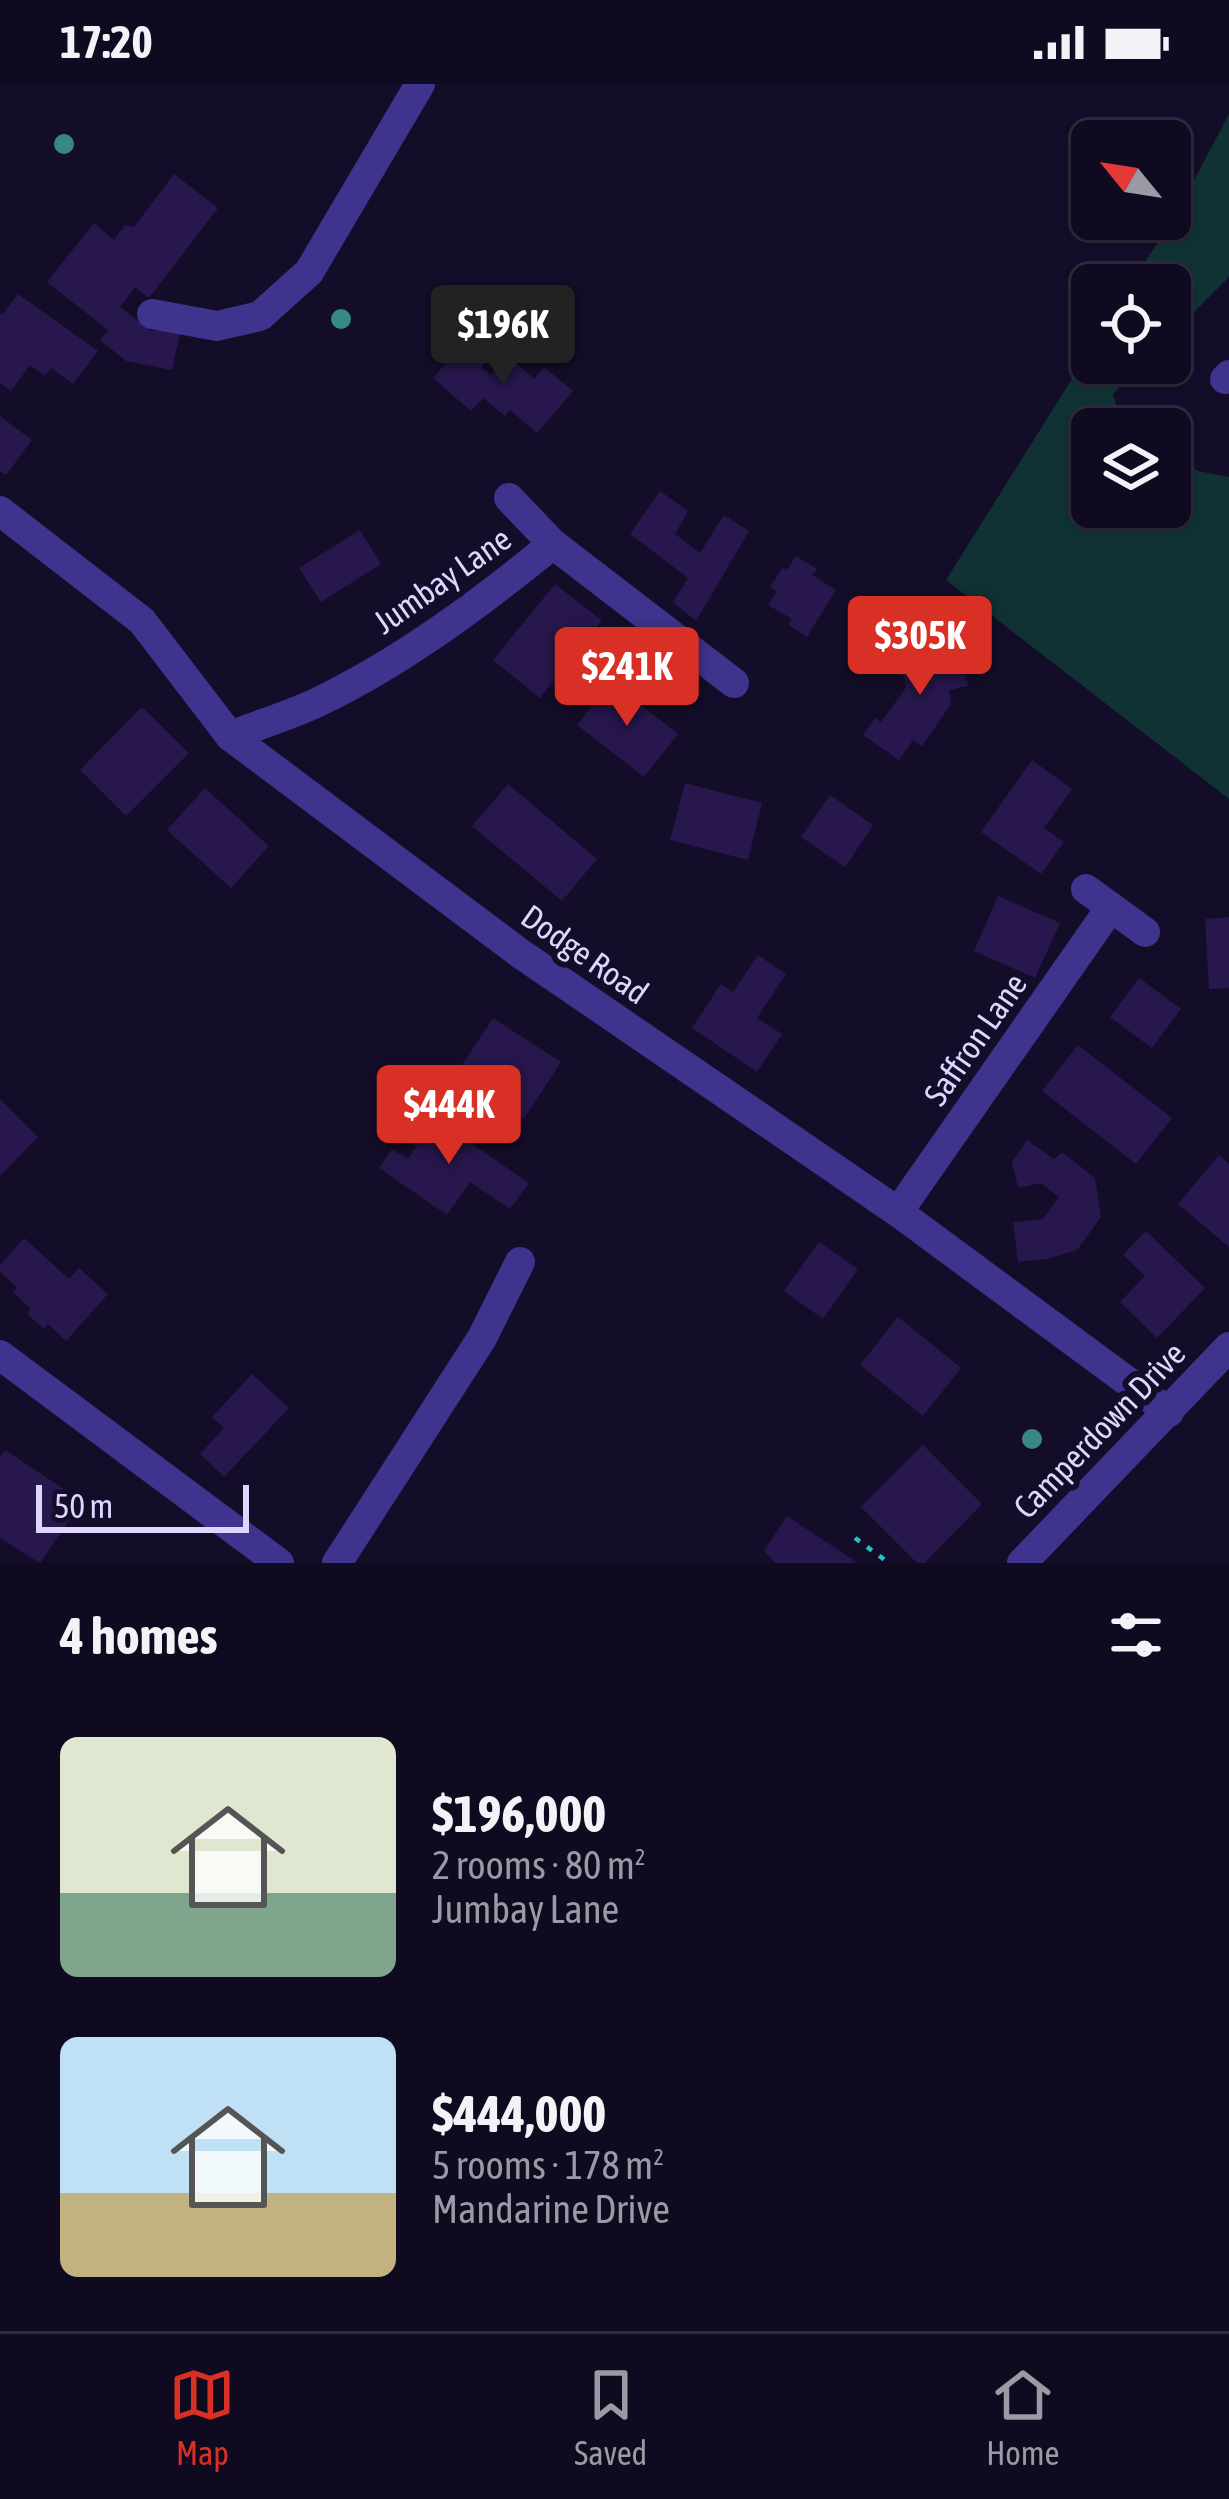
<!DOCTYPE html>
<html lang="en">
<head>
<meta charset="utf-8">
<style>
  body { margin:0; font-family:"Asap Condensed",sans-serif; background:#1d182c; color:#f1f3f6; height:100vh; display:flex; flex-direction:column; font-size:45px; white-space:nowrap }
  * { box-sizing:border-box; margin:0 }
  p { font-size:39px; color:#9b9aa4 }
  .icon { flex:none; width:66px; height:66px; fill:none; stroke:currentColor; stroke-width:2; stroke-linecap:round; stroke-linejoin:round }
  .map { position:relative; height:1479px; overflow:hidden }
  .drawer { display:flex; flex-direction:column; background:#0f0a1f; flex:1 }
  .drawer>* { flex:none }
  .needle { width:78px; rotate:300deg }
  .buttons { position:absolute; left:1071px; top:36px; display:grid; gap:24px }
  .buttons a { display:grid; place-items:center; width:120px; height:120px; border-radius:18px; background:#0f0a1f; box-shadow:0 3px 9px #0004,0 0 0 3px #2f2b3d; font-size:60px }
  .scale { position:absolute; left:36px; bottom:30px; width:213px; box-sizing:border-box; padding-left:12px; border:6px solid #ded6ff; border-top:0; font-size:33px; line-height:42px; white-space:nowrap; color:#ded6ff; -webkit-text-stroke:9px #140d29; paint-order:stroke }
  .price { position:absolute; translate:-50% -102px; padding:0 27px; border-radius:12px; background:#d93025; color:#fff; font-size:39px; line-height:78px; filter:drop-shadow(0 3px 6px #0008) }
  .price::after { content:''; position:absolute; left:50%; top:72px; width:36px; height:27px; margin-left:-18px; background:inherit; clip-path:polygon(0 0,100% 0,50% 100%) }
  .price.current { background:#222; color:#fff }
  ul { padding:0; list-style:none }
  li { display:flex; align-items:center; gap:36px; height:300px; padding:0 60px }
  li span { display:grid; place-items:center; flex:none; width:336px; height:240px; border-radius:18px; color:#555 }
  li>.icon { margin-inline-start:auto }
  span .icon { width:144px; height:144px; fill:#fffc; stroke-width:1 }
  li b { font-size:51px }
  h2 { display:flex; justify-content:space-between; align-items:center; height:144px; padding:0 60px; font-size:51px }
  .status { display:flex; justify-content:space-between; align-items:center; height:84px; padding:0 60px; background:#0f0a1f; direction:ltr }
  .status svg { height:33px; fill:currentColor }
  .menu { display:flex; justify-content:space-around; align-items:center; height:168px; border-top:3px solid #2f2b3d; background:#0f0a1f; font-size:33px; color:#9b9aa4 }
  .menu a { display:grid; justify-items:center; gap:6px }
  .menu .current { color:#d93025 }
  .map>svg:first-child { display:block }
</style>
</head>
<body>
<div class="status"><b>17:20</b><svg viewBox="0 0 49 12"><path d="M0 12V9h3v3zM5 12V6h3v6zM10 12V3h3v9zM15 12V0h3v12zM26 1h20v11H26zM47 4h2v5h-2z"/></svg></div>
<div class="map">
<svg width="1229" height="1479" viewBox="0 0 1229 1479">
  <rect width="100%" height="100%" fill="#140d29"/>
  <g fill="#103234">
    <path d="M 1229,30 L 1229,193 L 1170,252 L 1170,201 L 1131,201 L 1181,121 Z"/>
    <path d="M 1092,263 L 1092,279 L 1144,279 L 1113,310 L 1121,336 L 1135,345 L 1092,345 L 1092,423 L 1170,423 L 1170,369 L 1198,387 L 1229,393 L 1229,715 L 946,496 Z"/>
  </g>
  <g fill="#27174c">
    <path d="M 174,90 L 218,124 L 149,214 L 135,203 L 120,223 L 151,247 L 181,244 L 172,286 L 126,277 L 100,256 L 108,246 L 47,198 L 94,139 L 114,156 L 125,141 L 134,143 Z"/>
    <path d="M 18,210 L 98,267 L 73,300 L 51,284 L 45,292 L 30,281 L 11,307 L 0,299 L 0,230 L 2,231 Z"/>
    <path d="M 475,262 L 489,274 L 481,283 L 491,291 L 507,271 L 534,295 L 544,283 L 573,307 L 537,349 L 510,326 L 505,332 L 483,314 L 471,327 L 433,294 L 458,264 L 467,271 Z"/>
    <path d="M 0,332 L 32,356 L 6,391 L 0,387 Z"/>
    <path d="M 660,407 L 688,427 L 675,450 L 700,469 L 724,431 L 749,447 L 696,537 L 673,518 L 688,494 L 630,450 Z"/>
    <path d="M 360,446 L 381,480 L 321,518 L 299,484 Z"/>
    <path d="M 796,472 L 817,485 L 812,491 L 836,506 L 807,553 L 789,541 L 792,535 L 768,521 L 777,507 L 770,503 L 783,483 L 787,486 Z"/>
    <path d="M 555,500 L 602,537 L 540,614 L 493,576 Z"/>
    <path d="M 959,557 L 968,602 L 949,606 L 951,620 L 922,662 L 913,656 L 899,676 L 863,651 L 875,634 L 881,638 L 906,604 L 899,569 Z"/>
    <path d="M 611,597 L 678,650 L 644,693 L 577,641 Z"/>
    <path d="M 142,623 L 189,669 L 126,732 L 80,686 Z"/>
    <path d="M 1032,676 L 1072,705 L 1044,744 L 1064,758 L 1041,790 L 981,748 Z"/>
    <path d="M 685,699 L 762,719 L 748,776 L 670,756 Z"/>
    <path d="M 508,700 L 597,775 L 562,817 L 472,742 Z"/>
    <path d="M 205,704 L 269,762 L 231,804 L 167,746 Z"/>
    <path d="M 830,711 L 873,741 L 845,783 L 801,753 Z"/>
    <path d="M 998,812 L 1060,839 L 1035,894 L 974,867 Z"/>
    <path d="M 1229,833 L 1229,904 L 1209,905 L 1205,835 Z"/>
    <path d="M 758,871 L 786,890 L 757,934 L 782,950 L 757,988 L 692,944 L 721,900 L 733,908 Z"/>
    <path d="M 1139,894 L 1181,925 L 1152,964 L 1110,933 Z"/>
    <path d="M 493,934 L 561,978 L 524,1035 L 456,990 Z"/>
    <path d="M 1078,961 L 1172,1034 L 1136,1080 L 1042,1007 Z"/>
    <path d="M 0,1015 L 38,1053 L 0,1092 Z"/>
    <path d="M 419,1024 L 529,1099 L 510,1125 L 470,1098 L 447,1131 L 379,1084 L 392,1065 L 408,1075 L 416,1062 L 401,1052 Z"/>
    <path d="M 1027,1056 L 1054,1075 L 1062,1068 L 1095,1094 L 1101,1133 L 1077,1166 L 1047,1175 L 1018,1178 L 1013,1138 L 1043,1135 L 1059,1113 L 1041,1099 L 1018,1104 L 1012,1078 Z"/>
    <path d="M 1219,1071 L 1229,1080 L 1229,1163 L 1178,1120 Z"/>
    <path d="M 1146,1147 L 1205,1204 L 1157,1254 L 1120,1218 L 1145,1192 L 1123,1171 Z"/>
    <path d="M 24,1154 L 69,1195 L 79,1184 L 108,1210 L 66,1257 L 48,1240 L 44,1245 L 27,1230 L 31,1225 L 13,1208 L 17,1203 L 0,1188 L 0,1181 Z"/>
    <path d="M 819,1158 L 858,1185 L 823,1235 L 784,1207 Z"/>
    <path d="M 898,1233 L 961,1284 L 923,1332 L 860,1281 Z"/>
    <path d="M 252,1290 L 289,1324 L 224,1393 L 200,1370 L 224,1344 L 212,1333 Z"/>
    <path d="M 923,1361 L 982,1420 L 924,1479 L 917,1479 L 861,1423 Z"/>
    <path d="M 5,1366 L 82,1417 L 40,1479 L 0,1454 L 0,1373 Z"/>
    <path d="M 787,1432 L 858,1479 L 775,1479 L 764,1467 Z"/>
  </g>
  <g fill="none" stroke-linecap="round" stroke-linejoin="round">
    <path stroke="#23c2c6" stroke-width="4.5" stroke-dasharray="6 9" stroke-linecap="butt" d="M 855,1454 L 889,1479"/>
    <g stroke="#3f348d" stroke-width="30">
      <path d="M 152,230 L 217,242 L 260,232 L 309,188 L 420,0"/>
      <path d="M 1225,295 L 1229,291"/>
      <path d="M 509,414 L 553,460"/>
      <path d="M 0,427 L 142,537 L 230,652 L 521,870 L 898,1128 L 1169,1328"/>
      <path d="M 230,652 C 258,641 288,632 316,619 C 402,578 479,520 553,460 L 734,599"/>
      <path d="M 1086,805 L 1145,848"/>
      <path d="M 898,1128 L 1111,823"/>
      <path d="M 0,1271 L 279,1479"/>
      <path d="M 337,1479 L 482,1254 L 520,1178"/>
      <path d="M 1022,1479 L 1229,1263"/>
    </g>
  </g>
  <g fill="#388886">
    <circle cx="64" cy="60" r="10"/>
    <circle cx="341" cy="235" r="10"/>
    <circle cx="1032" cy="1355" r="10"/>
  </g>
  <g text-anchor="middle" stroke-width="12" stroke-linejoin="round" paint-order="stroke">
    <g font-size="33" fill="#ded6ff" stroke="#140d29">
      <text transform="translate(442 496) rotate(-35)" y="12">Jumbay Lane</text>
      <text transform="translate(585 870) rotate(35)" y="12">Dodge Road</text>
      <text transform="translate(975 955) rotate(-55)" y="12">Saffron Lane</text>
      <text transform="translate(1099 1346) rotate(-46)" y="12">Camperdown Drive</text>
    </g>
  </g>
</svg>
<div class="buttons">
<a><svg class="needle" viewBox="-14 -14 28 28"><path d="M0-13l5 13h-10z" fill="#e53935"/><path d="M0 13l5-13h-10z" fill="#9b9aa4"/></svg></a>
<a><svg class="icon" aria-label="locate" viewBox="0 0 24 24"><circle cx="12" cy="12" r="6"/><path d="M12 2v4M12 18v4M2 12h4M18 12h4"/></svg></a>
<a><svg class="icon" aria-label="layers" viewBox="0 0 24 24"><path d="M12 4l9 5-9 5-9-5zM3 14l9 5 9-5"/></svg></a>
</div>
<div class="scale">50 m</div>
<b class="price current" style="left:503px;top:303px">$196K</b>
<b class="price" style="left:920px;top:614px">$305K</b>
<b class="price" style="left:627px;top:645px">$241K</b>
<b class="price" style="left:449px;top:1083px">$444K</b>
</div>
<section class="drawer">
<h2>4 homes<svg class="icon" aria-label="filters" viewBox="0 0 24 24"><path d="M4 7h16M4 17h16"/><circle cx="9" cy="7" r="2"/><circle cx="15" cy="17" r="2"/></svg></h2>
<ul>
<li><span style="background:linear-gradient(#dfe7d0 65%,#7fa58c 0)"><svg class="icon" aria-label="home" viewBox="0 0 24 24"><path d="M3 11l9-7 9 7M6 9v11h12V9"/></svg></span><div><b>$196,000</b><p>2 rooms · 80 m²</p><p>Jumbay Lane</p></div></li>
<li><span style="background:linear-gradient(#bfe0f5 65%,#c2b280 0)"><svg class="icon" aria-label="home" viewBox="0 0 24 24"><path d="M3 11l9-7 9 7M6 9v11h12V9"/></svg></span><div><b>$444,000</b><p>5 rooms · 178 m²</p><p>Mandarine Drive</p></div></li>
</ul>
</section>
<nav class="menu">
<a class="current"><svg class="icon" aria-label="map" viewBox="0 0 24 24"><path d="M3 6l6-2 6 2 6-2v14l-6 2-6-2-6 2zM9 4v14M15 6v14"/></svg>Map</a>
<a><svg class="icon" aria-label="saved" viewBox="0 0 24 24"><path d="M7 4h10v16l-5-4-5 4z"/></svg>Saved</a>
<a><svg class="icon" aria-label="home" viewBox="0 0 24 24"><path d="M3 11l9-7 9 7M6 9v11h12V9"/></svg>Home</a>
</nav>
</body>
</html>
